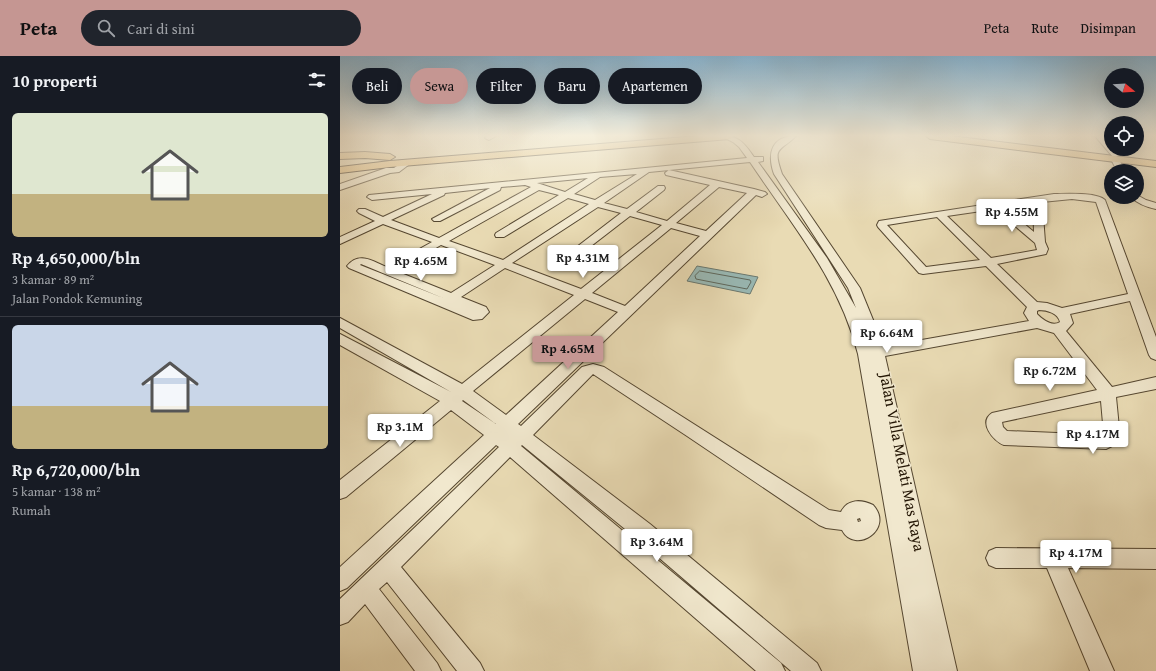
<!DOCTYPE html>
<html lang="id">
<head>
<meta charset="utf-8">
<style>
  body { margin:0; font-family:"Gentium Book Plus",serif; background:#20242c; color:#f1f3f6; height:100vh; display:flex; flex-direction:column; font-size:15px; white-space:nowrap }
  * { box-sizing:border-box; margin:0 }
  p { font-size:13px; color:#9ea1a6 }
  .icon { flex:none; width:22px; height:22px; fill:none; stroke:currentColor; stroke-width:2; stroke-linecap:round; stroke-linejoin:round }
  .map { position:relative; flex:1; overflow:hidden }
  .panel { display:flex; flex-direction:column; background:#171b24; width:340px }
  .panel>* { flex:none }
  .top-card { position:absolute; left:12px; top:12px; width:380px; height:36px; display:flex; gap:8px }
  .needle { width:26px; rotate:108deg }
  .tools { position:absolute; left:764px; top:12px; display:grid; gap:8px }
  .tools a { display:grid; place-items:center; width:40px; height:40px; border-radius:50%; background:#171b24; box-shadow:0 4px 16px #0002; font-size:20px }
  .price { position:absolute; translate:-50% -34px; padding:0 9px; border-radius:4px; background:#fff; color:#222; font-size:13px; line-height:26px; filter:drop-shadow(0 1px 2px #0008) }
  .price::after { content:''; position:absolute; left:50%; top:24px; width:12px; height:9px; margin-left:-6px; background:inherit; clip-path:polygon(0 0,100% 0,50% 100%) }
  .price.selected { background:#c59692; color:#111 }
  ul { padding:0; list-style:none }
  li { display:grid; align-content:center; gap:8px; height:212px; padding:0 12px }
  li+li { border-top:1px solid #363941 }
  li span { display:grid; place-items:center; height:124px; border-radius:6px; color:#555 }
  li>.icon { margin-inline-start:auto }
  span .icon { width:72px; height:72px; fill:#fffc; stroke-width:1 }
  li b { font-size:17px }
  h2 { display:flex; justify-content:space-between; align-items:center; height:48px; padding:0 12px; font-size:17px }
  .pill { padding:0 14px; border-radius:18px; background:#171b24; box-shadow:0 4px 16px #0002; font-size:14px; line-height:36px }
  .pill.selected { background:#c59692; color:#111 }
  header { display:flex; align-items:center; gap:24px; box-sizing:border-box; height:56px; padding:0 20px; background:#c59692; color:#111 }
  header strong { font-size:19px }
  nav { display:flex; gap:22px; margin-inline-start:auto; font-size:14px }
  .search { width:280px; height:36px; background:#20242c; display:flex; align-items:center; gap:10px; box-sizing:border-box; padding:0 14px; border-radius:22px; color:#9ea1a6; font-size:15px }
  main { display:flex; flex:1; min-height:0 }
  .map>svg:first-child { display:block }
</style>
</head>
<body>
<header>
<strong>Peta</strong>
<div class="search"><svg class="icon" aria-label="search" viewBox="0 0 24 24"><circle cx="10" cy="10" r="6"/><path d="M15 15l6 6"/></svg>Cari di sini</div>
<nav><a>Peta</a><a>Rute</a><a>Disimpan</a></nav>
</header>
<main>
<section class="panel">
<h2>10 properti<svg class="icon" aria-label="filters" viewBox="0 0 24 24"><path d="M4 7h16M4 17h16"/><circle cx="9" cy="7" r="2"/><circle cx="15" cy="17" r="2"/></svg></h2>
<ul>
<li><span style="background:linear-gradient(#dfe7d0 65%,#c2b280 0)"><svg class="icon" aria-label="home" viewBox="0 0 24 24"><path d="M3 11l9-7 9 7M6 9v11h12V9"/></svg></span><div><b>Rp 4,650,000/bln</b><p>3 kamar · 89 m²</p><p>Jalan Pondok Kemuning</p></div></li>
<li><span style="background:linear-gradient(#c9d6e8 65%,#c2b280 0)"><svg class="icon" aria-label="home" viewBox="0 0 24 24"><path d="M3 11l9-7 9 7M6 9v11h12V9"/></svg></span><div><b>Rp 6,720,000/bln</b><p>5 kamar · 138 m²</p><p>Rumah</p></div></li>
</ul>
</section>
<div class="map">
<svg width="816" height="615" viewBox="0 0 816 615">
  <rect width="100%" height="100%" fill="#e9dbb4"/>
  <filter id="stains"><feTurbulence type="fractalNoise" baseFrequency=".005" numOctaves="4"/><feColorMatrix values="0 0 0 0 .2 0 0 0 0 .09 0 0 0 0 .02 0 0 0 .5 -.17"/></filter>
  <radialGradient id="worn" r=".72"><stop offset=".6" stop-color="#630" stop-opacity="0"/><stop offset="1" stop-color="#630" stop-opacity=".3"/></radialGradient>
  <path fill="#99b9b5" stroke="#6a786f" d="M 357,210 L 418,221 L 410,238 L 347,225 Z"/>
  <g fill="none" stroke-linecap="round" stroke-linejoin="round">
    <path stroke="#5e685d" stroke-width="1" d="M 360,215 L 410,224 L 411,226 L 407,233 L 356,223 L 355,220 Z"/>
    <g stroke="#554731" stroke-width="2">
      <g id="minor">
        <path d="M 147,80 L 156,80 L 149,84 L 145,82 Z"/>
        <path d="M 381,80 C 400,80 404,87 414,101 L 423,101 L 423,105 L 418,106 L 487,202 L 516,252 L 508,232 L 434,118 C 427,98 431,80 456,80 C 440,96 432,90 442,118 L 520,232 L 540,281 L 571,277 L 576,279 L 578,282 L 576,285 L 689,265 L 684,257 L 687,251 L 646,210 L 583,218 L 579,217 L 538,171 L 537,169 L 539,165 L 714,138 C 725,138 757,136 765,144 L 816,281 L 816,304 L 811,302 L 809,299 L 790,245 L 730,258 L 733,267 L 726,275 L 772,331 L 816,321 L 816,333 L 776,341 L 780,382 L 778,387 L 766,393 L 664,389 C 653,385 638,366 652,357 L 757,334 L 714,277 L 697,272 L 545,300 L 617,615 L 573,615 L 518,298 C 499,223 452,169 410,106 L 309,116 L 264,147 L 287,153 L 318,130 L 324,130 L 325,132 L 324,134 L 296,156 L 327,165 L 370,129 L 326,119 L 325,117 L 329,114 L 414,133 L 425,136 L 427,138 L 422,141 L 416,139 L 178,368 L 181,370 L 242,311 L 253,308 L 264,311 L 489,454 L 501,456 C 507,443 521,443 533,449 C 555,473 515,499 502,474 L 486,472 L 479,469 L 347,380 L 253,318 L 193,379 L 310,468 L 477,607 L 481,615 L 451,615 L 296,482 L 182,389 L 181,390 L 441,607 L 445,615 L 416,615 L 170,401 L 61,511 L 140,607 L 144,615 L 117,615 L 47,526 L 39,533 L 97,607 L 101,615 L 75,615 L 25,548 L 8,566 L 0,569 L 0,543 L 159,391 L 156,389 L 7,532 L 0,535 L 0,511 L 144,379 L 111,354 L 6,441 L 0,443 L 0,424 L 100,345 L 0,289 L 0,278 L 111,336 L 0,272 L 0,262 L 122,328 L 234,239 L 165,212 L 121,241 L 146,251 L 149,256 L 142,263 L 133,264 L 9,212 L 7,210 C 19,195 32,205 47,211 L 92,186 L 43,168 L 0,188 L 0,181 L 35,165 L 19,157 L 17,155 L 19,153 L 25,153 L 43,161 L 92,138 L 32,144 L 27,141 L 29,139 L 407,102 L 399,91 L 393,86 ZM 297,118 L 255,144 L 234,138 L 260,121 ZM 248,122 L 225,136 L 197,127 ZM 185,129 L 191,131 L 99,182 L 51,164 L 104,139 L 105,137 L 150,132 L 92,163 L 94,165 L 100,165 L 160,134 L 161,131 ZM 379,131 L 407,137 L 366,175 L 336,167 ZM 199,134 L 219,139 L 156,177 L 155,179 L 156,181 L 164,181 L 228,142 L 249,148 L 163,204 L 109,185 ZM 732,143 L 756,146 L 788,238 L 722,252 L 707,247 L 697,246 L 657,208 L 706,198 L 708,193 L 705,186 L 702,146 ZM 693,147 L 694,176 L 664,151 ZM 258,151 L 281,157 L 225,200 L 224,202 L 225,204 L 233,204 L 290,160 L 322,169 L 241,233 L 172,207 ZM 655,153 L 695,187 L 697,194 L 651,202 L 607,160 ZM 597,161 L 640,204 L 586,211 L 547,169 ZM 331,172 L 360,180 L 285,250 L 252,237 ZM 101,189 L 155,209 L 111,237 L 56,215 ZM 21,208 L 103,242 L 20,209 ZM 245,243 L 278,256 L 166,359 L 133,335 ZM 699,254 C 707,254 718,257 720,266 C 712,271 703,264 697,258 L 697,255 ZM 123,344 L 156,368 L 122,345 ZM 761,345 L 764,379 L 667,375 L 663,371 L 662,366 ZM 520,462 L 521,465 L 518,466 L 517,463 Z"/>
        <path d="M 755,80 L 763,80 L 771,90 L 771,93 L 773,93 L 778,99 L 776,101 L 779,103 L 785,115 L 777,115 L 771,103 L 773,101 Z"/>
        <path d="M 64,105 L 70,105 L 71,107 L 59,116 L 50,117 L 0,134 L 0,128 L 46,112 L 54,112 Z"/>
        <path d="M 797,139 L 806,144 L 816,147 L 816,153 C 807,151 798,148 791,141 L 797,141 Z"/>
        <path d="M 656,492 L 816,493 L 816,513 L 728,512 L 774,615 L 750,615 L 707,512 L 656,512 L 649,509 L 646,502 L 649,495 Z"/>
      </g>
    </g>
    <g stroke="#241605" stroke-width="2">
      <g id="major">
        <path d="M 358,80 L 394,80 L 390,83 L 50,111 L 0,117 L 0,111 L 50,105 Z"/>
        <path d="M 586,80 L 611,80 L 816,105 L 816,111 L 590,83 Z"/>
        <path d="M 25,96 L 50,98 L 55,101 L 50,104 L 25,102 L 0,103 L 0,97 Z"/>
      </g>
    </g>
    <use href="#minor" fill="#f1e8ce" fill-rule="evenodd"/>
    <use href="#major" fill="#e4be7a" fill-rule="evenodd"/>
  </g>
  <linearGradient id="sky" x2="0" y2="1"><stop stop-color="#88b6d4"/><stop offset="0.48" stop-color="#f5efdd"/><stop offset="1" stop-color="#f5efdd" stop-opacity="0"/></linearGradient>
  <rect width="816" height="166" fill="url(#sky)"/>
  <g text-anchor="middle" stroke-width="3" stroke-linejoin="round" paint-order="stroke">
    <g font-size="16" fill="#241605" stroke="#f1e8ce">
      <text transform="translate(563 406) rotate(79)" y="6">Jalan Villa Melati Mas Raya</text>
    </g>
  </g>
  <rect width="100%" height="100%" filter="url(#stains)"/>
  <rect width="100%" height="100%" fill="url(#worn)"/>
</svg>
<div class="tools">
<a><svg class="needle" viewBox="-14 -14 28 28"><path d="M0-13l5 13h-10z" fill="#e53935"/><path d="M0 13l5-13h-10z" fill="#9ea1a6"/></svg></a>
<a><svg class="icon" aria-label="locate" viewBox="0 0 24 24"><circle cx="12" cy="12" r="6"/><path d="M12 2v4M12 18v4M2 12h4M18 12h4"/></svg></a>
<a><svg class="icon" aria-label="layers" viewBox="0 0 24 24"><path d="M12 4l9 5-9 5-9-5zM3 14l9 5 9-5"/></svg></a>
</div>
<b class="price" style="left:672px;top:177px">Rp 4.55M</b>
<b class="price" style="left:243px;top:223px">Rp 4.31M</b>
<b class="price" style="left:81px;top:226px">Rp 4.65M</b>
<b class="price" style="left:547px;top:298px">Rp 6.64M</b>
<b class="price selected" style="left:228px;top:314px">Rp 4.65M</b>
<b class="price" style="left:710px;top:336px">Rp 6.72M</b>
<b class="price" style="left:60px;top:392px">Rp 3.1M</b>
<b class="price" style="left:753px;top:399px">Rp 4.17M</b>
<b class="price" style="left:317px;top:507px">Rp 3.64M</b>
<b class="price" style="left:736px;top:518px">Rp 4.17M</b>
<div class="top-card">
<a class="pill">Beli</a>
<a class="pill selected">Sewa</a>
<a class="pill">Filter</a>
<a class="pill">Baru</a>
<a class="pill">Apartemen</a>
</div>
</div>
</main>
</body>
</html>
